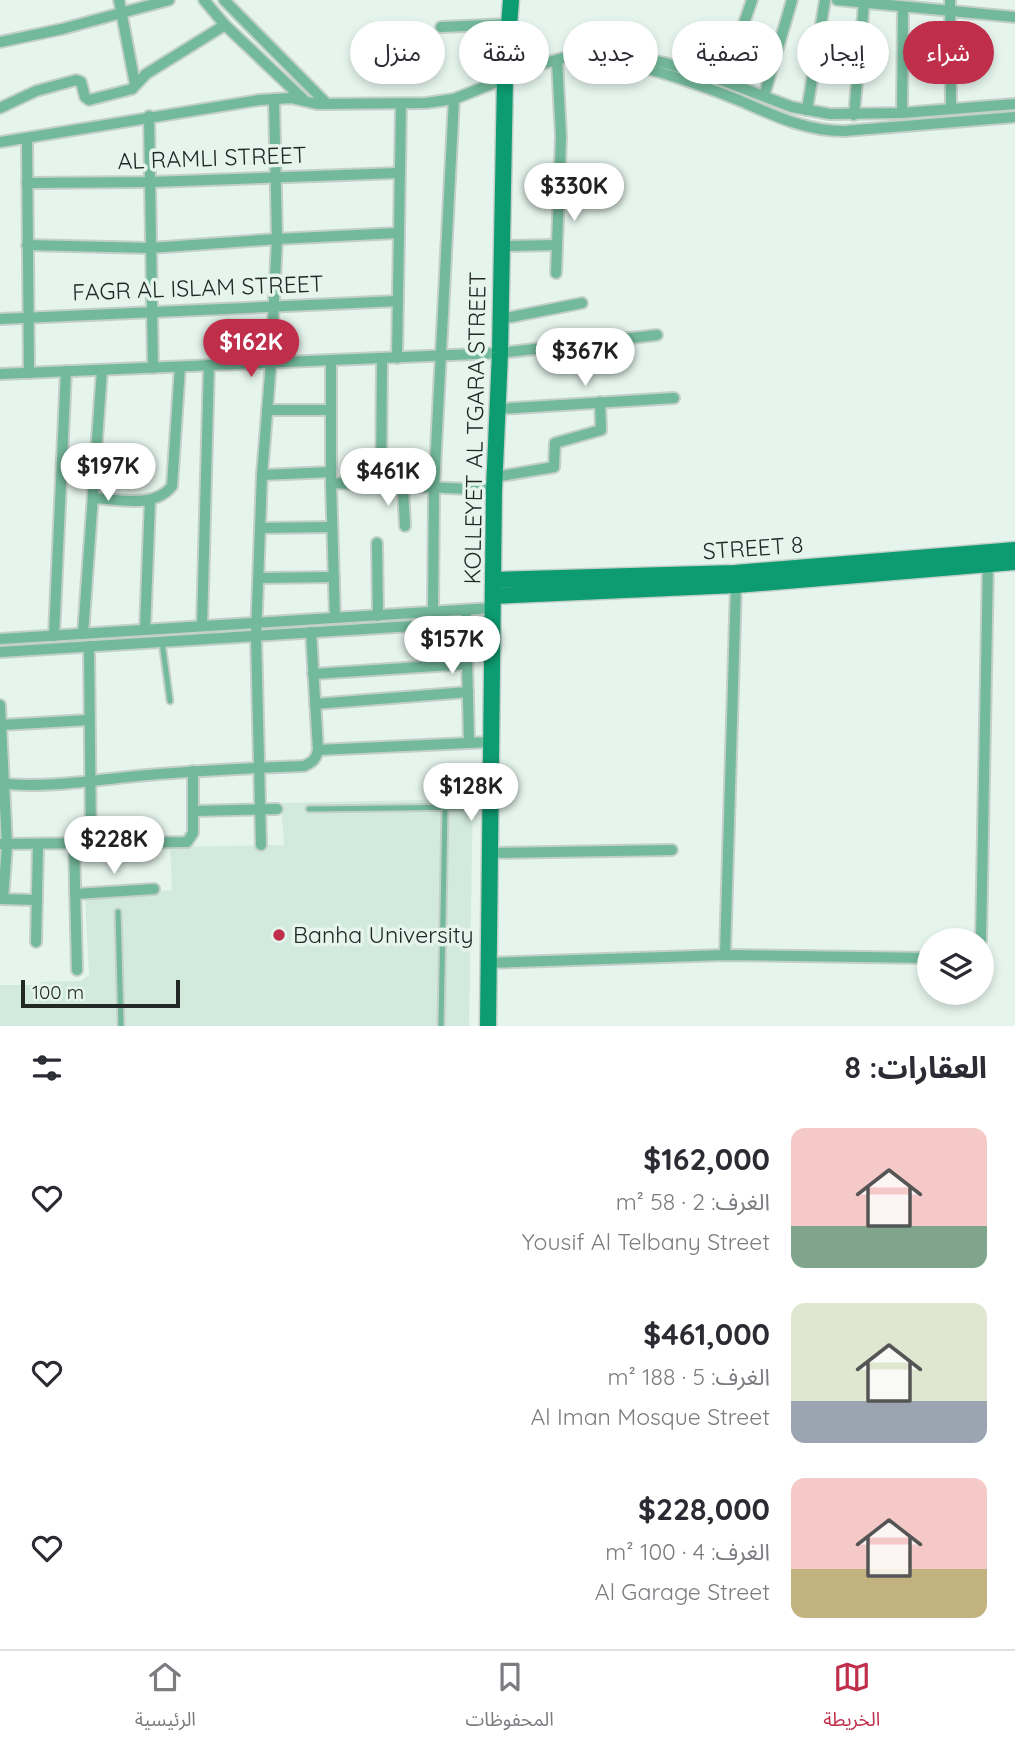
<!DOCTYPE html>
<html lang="ar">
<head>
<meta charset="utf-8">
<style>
  body { margin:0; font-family:Quicksand,"Noto Sans Arabic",sans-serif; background:#f2f2f3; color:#2b2b33; direction:rtl; height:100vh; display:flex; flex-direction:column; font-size:26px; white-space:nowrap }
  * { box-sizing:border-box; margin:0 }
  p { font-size:23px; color:#7c7c81 }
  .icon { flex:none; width:38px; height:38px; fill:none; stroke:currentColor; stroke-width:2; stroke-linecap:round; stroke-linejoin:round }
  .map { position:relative; height:1026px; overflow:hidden; direction:ltr }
  .sheet { display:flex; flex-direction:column; background:#fff; flex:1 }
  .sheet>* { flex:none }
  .banner { position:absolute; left:21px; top:21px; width:973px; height:63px; direction:rtl; display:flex; gap:14px }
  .tools { position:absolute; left:917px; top:928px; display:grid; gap:14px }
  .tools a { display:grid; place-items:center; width:77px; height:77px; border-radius:50%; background:#fff; box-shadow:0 4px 10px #0003; font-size:35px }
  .scale { position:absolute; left:21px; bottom:18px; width:159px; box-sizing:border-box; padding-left:7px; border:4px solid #222826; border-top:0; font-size:19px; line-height:24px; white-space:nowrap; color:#222826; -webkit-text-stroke:5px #e5f5ed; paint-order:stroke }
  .price { position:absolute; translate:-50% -60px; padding:0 16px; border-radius:24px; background:#fff; color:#222; font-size:23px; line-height:46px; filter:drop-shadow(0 2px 4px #0008) }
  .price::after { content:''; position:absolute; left:50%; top:42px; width:21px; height:16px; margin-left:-10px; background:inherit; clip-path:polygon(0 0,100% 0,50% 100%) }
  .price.on { background:#bf2f4c; color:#fff }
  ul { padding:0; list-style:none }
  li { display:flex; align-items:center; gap:21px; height:175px; padding:0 28px }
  li span { display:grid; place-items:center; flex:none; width:196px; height:140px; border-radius:14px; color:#555 }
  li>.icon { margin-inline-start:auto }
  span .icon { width:84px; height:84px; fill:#fffc; stroke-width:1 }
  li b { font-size:30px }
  h2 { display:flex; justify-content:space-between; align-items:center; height:84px; padding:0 28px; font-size:30px }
  .chip { padding:0 24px; border-radius:32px; background:#fff; box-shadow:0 4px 10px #0003; font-size:24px; line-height:63px }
  .chip.on { background:#bf2f4c; color:#fff }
  .dock { display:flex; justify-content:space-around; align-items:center; height:98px; border-top:2px solid #e1e1e2; background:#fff; font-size:19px; color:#7c7c81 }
  .dock a { display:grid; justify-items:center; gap:4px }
  .dock .on { color:#bf2f4c }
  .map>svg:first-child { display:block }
</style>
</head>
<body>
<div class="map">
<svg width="1015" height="1026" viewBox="0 0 1015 1026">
  <rect width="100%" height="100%" fill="#e5f5ed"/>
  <path fill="#d2eade" d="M 473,799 L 469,1026 L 0,1026 L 0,985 L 41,985 L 41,982 L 81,981 L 89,975 L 85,896 L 172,890 L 170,847 L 284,845 L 281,803 Z"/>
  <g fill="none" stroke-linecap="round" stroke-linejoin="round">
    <g stroke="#c2d0c9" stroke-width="9">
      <g id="lane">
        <path d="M 162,642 L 170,701"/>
        <path d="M 309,809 L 473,807"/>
        <path d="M 118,912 L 121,1026"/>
        <path d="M 441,1026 L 445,808"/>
      </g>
    </g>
    <g stroke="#c2d0c9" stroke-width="14">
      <g id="street">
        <path d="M 119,0 L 135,84"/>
        <path d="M 204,0 L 225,25 L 303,99"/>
        <path d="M 224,0 L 327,104"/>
        <path d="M 837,0 L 1015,17"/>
        <path d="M 950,0 L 951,109"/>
        <path d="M 441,27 L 509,24"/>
        <path d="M 0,42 L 62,29 L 169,0"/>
        <path d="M 573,59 C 601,62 631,63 659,72 C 686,80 714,90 741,101 C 775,116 806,131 844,131 L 1015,117"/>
        <path d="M 724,81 L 752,0"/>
        <path d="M 764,96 L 792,0"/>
        <path d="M 0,108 L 36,91 L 76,80 L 81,82 L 85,97 L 89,100 L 132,89 L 146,74 L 225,25"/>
        <path d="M 807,110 L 825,0"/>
        <path d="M 902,113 L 903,8"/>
        <path d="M 854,115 L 864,4"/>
        <path d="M 149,116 L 153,368"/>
        <path d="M 27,139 L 29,373"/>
        <path d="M 0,142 L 259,100 L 291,98 L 317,104 L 426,103 L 454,99 L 542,64 L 563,58 L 586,52 L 612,52 L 665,63 L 724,81 L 792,107 L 830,114 L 902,113 L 1015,104"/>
        <path d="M 27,183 L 151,182 L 398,173"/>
        <path d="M 27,245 L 150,248 L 277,239 L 397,233"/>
        <path d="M 502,246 L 557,245"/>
        <path d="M 556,273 L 561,137 L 557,60"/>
        <path d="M 0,319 L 398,301"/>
        <path d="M 501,319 L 582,303"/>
        <path d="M 397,358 L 401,105"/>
        <path d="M 331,360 L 331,483 L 335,618"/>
        <path d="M 0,374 L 500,353 L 657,335"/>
        <path d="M 498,409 L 674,398"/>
        <path d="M 267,410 L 331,410"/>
        <path d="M 262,475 L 331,472"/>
        <path d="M 495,477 L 554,467 L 555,443 L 601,430 L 600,402"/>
        <path d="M 331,483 L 494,490"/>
        <path d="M 381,485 L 382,358"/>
        <path d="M 403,488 L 405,526"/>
        <path d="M 93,498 C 119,499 154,509 172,486 L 180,367"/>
        <path d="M 261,528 L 332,527"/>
        <path d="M 377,543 L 378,616"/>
        <path d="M 259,578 L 334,577"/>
        <path d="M 433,612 L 434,488 L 454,99"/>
        <path d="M 466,616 L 469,742"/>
        <path d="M 202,626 L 209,365"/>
        <path d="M 145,630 L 150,500"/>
        <path d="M 83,634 L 102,370"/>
        <path d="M 54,636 L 66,371"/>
        <path d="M 0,639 L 492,608"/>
        <path d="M 89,646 L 91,844"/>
        <path d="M 0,652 L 492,621"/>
        <path d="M 313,674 L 467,664"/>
        <path d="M 315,704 L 468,692"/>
        <path d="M 0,705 L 7,845 L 3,899"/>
        <path d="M 0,725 L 89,720"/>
        <path d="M 318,750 L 490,742"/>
        <path d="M 0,783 C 37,789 97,780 136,776 C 192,771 248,768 304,766 C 313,762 316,759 318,750 L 311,632"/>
        <path d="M 194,811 L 277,809"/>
        <path d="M 74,843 L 77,970"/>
        <path d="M 0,844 L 187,842 L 193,833 L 193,771"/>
        <path d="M 261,845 L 256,636 L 262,475 L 271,363 L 277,239 L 274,99"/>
        <path d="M 489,853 L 672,850"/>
        <path d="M 75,894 L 154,889"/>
        <path d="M 0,899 L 37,900"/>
        <path d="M 981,940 L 988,564"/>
        <path d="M 36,942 L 38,846"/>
        <path d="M 725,955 L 736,585"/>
        <path d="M 488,963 L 725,955 L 929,958"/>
      </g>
    </g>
    <g stroke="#c2d0c9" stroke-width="19">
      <g id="secondary">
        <path d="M 493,580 L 735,573 L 1015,550"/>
        <path d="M 493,596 L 736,585 L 1015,562"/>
        <path d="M 488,1026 L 494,490 L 500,353 L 505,78 L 511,0"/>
      </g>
    </g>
    <use href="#lane" stroke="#73b99b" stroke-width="5"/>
    <use href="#street" stroke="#73b99b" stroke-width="10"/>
    <use href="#secondary" stroke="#0d9c71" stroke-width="16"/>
  </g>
  <circle fill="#bf2f4c" stroke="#e5f5ed" stroke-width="2.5" cx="279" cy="935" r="7"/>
  <g text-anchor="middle" stroke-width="7" stroke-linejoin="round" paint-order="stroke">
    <g font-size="23" fill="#222826" stroke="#e5f5ed">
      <text transform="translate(212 158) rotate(-2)" y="8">AL RAMLI STREET</text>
      <text transform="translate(198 288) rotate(-2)" y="8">FAGR AL ISLAM STREET</text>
      <text transform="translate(475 428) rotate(-89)" y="8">KOLLEYET AL TGARA STREET</text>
      <text transform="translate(753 548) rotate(-4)" y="8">STREET 8</text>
    </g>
    <g font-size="23" fill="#222826" stroke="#e5f5ed" text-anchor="start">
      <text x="293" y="943">Banha University</text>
    </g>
  </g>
</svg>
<div class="tools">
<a><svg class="icon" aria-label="layers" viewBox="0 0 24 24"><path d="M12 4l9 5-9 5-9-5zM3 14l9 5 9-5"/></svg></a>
</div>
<div class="scale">100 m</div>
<b class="price" style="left:574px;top:223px">$330K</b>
<b class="price on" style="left:251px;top:379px">$162K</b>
<b class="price" style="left:585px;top:388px">$367K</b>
<b class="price" style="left:108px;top:503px">$197K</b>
<b class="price" style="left:388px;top:508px">$461K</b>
<b class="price" style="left:452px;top:676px">$157K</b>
<b class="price" style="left:471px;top:823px">$128K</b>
<b class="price" style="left:114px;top:876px">$228K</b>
<div class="banner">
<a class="chip on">شراء</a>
<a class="chip">إيجار</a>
<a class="chip">تصفية</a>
<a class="chip">جديد</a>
<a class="chip">شقة</a>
<a class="chip">منزل</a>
</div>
</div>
<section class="sheet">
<h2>العقارات: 8<svg class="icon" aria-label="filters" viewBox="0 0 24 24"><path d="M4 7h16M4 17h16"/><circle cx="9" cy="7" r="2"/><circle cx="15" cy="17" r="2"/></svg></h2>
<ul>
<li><span style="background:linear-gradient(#f6c9c9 70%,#7fa58c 0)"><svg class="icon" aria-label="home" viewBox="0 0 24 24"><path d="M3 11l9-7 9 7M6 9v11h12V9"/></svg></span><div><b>$162,000</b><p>الغرف: 2 · 58 m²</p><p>Yousif Al Telbany Street</p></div><svg class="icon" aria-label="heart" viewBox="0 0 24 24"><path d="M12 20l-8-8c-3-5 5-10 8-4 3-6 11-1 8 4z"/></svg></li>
<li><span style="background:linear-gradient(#dfe7d0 70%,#9aa5b1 0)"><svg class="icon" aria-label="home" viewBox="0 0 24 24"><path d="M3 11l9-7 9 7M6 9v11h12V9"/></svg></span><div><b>$461,000</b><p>الغرف: 5 · 188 m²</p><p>Al Iman Mosque Street</p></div><svg class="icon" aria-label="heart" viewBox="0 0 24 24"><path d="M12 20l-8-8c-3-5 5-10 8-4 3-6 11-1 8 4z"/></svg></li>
<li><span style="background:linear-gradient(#f6c9c9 65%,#c2b280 0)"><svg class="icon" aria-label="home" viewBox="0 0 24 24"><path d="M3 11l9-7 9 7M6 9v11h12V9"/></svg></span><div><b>$228,000</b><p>الغرف: 4 · 100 m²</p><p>Al Garage Street</p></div><svg class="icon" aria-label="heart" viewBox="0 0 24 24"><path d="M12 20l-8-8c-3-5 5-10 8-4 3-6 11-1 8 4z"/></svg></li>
</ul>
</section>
<nav class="dock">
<a class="on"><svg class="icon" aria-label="map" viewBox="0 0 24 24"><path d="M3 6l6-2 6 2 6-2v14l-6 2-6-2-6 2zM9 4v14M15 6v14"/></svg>الخريطة</a>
<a><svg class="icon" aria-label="saved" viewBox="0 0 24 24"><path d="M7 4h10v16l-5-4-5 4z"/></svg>المحفوظات</a>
<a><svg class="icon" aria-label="home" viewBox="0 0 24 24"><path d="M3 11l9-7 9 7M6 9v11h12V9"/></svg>الرئيسية</a>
</nav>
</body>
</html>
